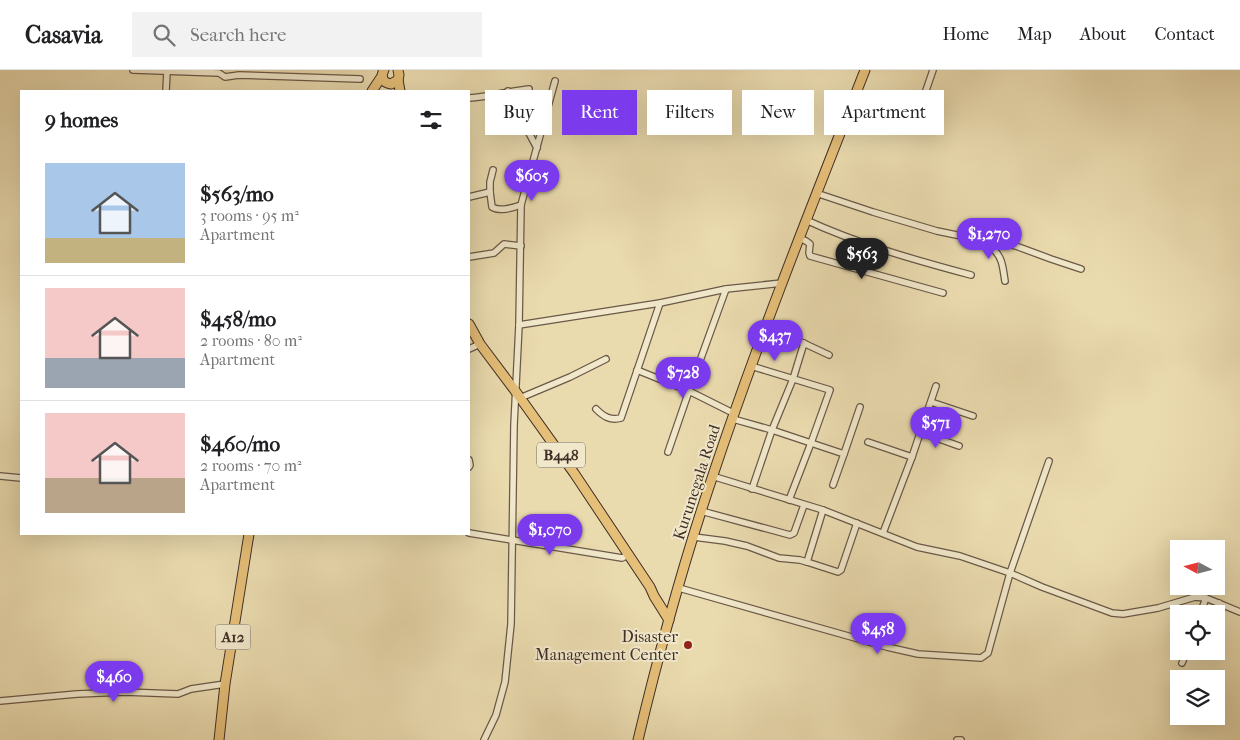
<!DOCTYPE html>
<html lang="en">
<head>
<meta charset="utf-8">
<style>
  body { margin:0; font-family:"IM FELL French Canon",serif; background:#f2f2f2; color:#202124; height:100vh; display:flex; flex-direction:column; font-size:19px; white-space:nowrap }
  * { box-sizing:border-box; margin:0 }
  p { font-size:16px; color:#757577 }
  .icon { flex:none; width:28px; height:28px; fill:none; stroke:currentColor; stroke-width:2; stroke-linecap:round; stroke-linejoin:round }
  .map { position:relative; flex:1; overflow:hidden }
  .drawer { position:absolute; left:20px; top:20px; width:450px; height:445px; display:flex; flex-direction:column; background:#fff; border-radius:0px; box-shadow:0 5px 20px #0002 }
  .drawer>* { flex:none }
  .banner { position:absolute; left:485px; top:20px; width:475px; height:45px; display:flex; gap:10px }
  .needle { width:32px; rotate:277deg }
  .buttons { position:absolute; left:1170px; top:470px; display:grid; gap:10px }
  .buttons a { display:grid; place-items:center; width:55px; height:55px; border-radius:0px; background:#fff; box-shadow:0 5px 20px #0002; font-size:25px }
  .price { position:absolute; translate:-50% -42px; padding:0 11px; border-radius:18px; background:#7c3aed; color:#fff; font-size:16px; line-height:32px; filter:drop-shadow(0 1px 2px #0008) }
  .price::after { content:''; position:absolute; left:50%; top:30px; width:15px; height:11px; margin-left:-8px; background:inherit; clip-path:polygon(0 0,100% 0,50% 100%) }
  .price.selected { background:#222; color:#fff }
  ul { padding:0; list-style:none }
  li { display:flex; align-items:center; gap:15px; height:125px; padding:0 25px }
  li+li { border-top:1px solid #e0e0e0 }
  li span { display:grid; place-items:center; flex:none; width:140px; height:100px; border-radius:0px; color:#555 }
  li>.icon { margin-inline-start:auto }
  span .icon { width:60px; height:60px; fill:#fffc; stroke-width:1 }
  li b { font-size:21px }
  h2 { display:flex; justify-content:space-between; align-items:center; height:60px; padding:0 25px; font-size:21px }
  .chip { padding:0 18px; border-radius:0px; background:#fff; box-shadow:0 5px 20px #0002; font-size:18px; line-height:45px }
  .chip.selected { background:#7c3aed; color:#fff }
  header { display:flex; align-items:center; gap:30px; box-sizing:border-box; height:70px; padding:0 25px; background:#fff; border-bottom:1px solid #e0e0e0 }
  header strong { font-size:24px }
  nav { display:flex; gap:28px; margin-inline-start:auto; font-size:18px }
  .search { width:350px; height:45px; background:#f2f2f2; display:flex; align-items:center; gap:12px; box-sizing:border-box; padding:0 18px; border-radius:0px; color:#757577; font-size:19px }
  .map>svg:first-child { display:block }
</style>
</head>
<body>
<header>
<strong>Casavia</strong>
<div class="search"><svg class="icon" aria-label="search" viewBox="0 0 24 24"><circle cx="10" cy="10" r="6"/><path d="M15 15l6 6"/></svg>Search here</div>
<nav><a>Home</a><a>Map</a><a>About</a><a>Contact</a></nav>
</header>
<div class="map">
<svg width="1240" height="670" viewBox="0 0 1240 670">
  <rect width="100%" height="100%" fill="#eadbaf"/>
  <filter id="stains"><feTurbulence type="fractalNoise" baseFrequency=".004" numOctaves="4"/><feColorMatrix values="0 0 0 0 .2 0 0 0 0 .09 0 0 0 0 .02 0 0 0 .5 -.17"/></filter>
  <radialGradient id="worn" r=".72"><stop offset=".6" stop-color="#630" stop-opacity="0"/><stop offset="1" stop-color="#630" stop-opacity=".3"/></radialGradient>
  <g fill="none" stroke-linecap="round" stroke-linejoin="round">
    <g stroke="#6a5948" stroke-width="8">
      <g id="minor">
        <path d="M 133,0 L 219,3 L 225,7 L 239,5 L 360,9"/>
        <path d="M 166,21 L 167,2"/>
        <path d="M 508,21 L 511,37 L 523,52 L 537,78"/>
        <path d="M 469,28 C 489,27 509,21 529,19"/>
        <path d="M 922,32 L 933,0"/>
        <path d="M 490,122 L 490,112 L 493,100"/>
        <path d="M 816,123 L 873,142 L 937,161 L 976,169 L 988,169 L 1016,176 L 1051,189 L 1081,199"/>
        <path d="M 469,127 L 490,122 L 492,137 C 500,142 512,138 521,135"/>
        <path d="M 806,150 C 858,174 915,190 971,205"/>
        <path d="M 799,168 L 806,171 L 810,174 L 809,183 L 810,186 L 943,223"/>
        <path d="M 976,169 C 981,173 988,176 994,180 C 1003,188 1003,200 1005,211"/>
        <path d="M 469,187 L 494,183 L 504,174 L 521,176"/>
        <path d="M 519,255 L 660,233 L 726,219 L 782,213"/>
        <path d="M 765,260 L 785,270 L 797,270 L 829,285"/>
        <path d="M 469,279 L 480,274"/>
        <path d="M 751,296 L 830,320 L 811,373 L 789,430"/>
        <path d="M 637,300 L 689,321 L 735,344"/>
        <path d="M 520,328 L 570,307 L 606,289"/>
        <path d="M 931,332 L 973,346"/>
        <path d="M 596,339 C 603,346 610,351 621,348 L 660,233"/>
        <path d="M 733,349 L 772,360 L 844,384 L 833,415"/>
        <path d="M 920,362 L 959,376"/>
        <path d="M 868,372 L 912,387"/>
        <path d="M 668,382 L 689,321 L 726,219"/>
        <path d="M 844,384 L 860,337"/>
        <path d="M 469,390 L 470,395 L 469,397"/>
        <path d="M 0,406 L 21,408"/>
        <path d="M 712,406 L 823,440 L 917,477 L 960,486 L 1010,503 L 1042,517 L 1112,543 L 1123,544 L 1158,538 L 1195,527 L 1206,528 L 1240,542"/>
        <path d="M 752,419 L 772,360 L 793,309 L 804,273"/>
        <path d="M 823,440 L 807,492 L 838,502 L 841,500 L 857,453"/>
        <path d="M 701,441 L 790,465 L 794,463 L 804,435"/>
        <path d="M 469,463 L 622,488 L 628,485"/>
        <path d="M 883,463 L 912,387 L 936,316"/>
        <path d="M 694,467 L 725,471 L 747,476 L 779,488 L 800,490 L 807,492"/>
        <path d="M 679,518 L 887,577 L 918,584 L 981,588 L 988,583 L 1010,503 L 1049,391"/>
        <path d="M 1200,544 L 1206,528"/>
        <path d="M 1216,544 L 1219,533"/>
        <path d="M 1182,593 L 1187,581"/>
        <path d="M 0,631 L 77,624 L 125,622 L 178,624 L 191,619 L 225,614"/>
        <path d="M 484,670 L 496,645 L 505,612 L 511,554 L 514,355 L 519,255 L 521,135 L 555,11"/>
        <path d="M 957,670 L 961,670"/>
      </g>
    </g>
    <g stroke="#3f2e26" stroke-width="11">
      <g id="primary">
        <path d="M 398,10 L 400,21"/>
        <path d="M 469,254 L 480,274 L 516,322 L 574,403 L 650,517 L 654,526 L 669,550"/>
      </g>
    </g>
    <g stroke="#3f2e26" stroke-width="11">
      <g id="trunk">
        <path d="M 384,0 C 380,7 383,13 391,14 L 398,10 L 399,5 L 398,0"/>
        <path d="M 372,21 L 382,6"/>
        <path d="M 219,670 L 225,614 L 249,464"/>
        <path d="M 638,670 C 659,582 683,494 712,408 C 758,270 812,135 865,0"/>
      </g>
    </g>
    <use href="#minor" stroke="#f1e8cb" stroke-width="5.5"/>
    <use href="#primary" stroke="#e5be78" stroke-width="9"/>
    <use href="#trunk" stroke="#e5be78" stroke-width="9"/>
  </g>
  <circle fill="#8f2418" stroke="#f1e8cb" stroke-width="2" cx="688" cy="575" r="5"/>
  <g text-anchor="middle" stroke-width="4" stroke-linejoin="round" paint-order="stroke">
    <g fill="#f1e8cb" stroke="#746658" stroke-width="1">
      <rect x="537" y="372.5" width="48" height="25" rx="4"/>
      <rect x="215.5" y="554.5" width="35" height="25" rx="4"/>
    </g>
    <g font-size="15" font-weight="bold" fill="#3f2e26">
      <text x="561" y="390">B448</text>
      <text x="233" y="572">A12</text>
    </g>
    <g font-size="16" fill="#3f2e26" stroke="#f1e8cb">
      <text transform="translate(696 412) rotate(-72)" y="6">Kurunegala Road</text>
    </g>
    <g font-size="16" fill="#3f2e26" stroke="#f1e8cb" text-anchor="end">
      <text x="678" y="572">Disaster<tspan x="678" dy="18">Management Center</tspan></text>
    </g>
  </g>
  <rect width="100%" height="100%" filter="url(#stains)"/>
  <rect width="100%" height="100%" fill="url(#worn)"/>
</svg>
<div class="buttons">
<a><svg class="needle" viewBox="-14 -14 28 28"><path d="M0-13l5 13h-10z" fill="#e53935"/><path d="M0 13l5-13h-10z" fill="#757577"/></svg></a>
<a><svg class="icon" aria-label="locate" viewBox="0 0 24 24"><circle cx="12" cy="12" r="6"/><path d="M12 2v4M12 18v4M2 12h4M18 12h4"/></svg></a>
<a><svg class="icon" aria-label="layers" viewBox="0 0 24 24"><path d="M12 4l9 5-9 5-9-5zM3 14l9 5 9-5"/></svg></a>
</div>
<b class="price" style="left:532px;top:132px">$605</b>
<b class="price" style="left:989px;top:190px">$1,270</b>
<b class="price selected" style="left:862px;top:210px">$563</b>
<b class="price" style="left:775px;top:292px">$437</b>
<b class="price" style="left:683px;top:329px">$728</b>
<b class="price" style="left:936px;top:379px">$571</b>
<b class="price" style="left:550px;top:486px">$1,070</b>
<b class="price" style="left:878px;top:585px">$458</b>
<b class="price" style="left:114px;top:633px">$460</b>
<div class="banner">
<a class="chip">Buy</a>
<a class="chip selected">Rent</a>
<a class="chip">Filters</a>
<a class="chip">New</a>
<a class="chip">Apartment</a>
</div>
<section class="drawer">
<h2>9 homes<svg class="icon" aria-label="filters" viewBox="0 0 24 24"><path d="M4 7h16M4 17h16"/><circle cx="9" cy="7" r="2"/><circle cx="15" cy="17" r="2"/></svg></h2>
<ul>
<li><span style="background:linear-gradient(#a9c7e8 75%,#c2b280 0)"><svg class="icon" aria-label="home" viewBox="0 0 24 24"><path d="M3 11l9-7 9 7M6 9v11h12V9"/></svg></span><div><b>$563/mo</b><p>3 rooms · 95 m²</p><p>Apartment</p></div></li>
<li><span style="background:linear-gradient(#f6c9c9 70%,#9aa5b1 0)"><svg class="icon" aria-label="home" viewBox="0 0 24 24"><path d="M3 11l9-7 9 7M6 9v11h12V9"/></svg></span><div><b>$458/mo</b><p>2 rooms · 80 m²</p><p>Apartment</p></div></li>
<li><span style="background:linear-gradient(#f6c9c9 65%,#b9a48a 0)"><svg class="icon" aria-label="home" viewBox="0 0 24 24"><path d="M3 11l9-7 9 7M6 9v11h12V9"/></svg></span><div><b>$460/mo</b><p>2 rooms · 70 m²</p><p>Apartment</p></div></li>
</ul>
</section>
</div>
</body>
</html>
